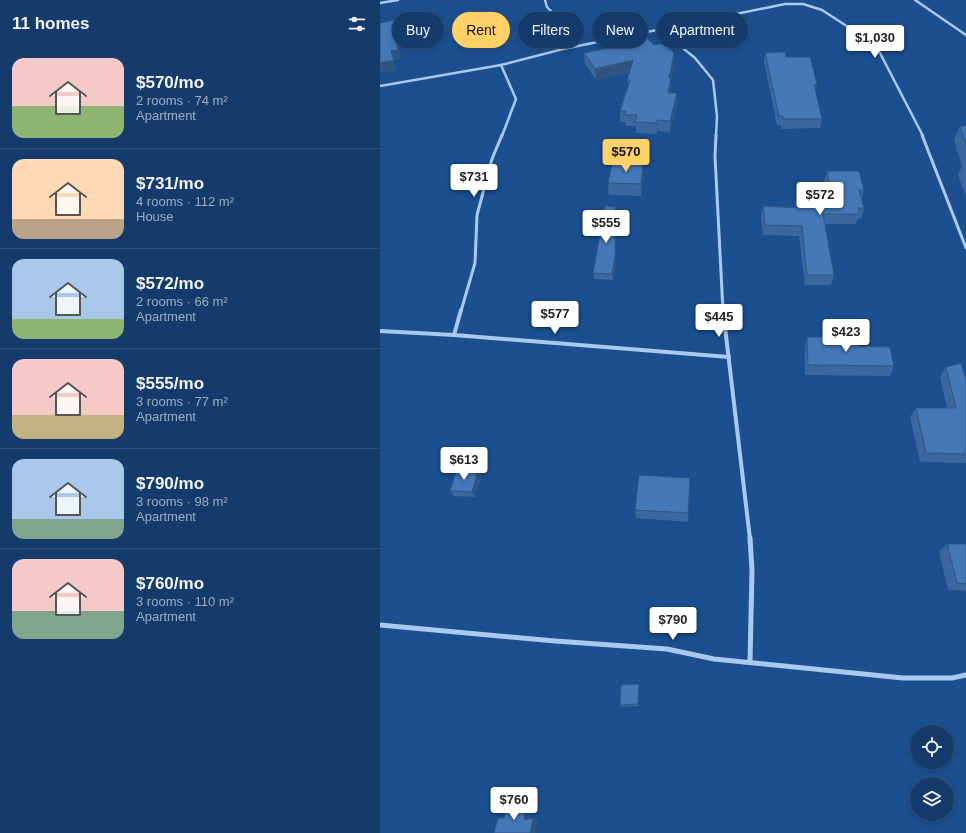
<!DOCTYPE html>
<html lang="en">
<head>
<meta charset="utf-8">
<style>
  body { margin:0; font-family:Helvetica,sans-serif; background:#1d4271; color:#f1f3f6; height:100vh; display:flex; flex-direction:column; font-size:15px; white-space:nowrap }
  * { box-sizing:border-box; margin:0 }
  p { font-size:13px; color:#9dadc1 }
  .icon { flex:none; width:22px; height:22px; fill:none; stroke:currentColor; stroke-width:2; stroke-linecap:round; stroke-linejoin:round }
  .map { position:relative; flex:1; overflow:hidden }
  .sheet { display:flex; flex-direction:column; background:#143b6b; width:380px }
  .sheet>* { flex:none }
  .hud { position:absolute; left:12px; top:12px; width:380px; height:36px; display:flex; gap:8px }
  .buttons { position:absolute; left:530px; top:725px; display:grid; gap:8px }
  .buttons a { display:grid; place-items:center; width:44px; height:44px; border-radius:50%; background:#143b6b; box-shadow:0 2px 6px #0003,0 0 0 1px #33557e; font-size:20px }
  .price { position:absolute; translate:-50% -34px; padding:0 9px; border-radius:4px; background:#fff; color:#222; font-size:13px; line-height:26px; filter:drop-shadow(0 1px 2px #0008) }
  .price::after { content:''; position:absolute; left:50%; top:24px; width:12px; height:9px; margin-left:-6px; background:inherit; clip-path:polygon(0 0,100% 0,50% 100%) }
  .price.current { background:#ffd166; color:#111 }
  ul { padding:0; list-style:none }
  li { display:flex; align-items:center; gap:12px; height:100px; padding:0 12px }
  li+li { border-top:1px solid #33557e }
  li span { display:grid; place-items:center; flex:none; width:112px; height:80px; border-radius:12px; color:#555 }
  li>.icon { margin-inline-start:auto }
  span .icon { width:48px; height:48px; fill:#fffc; stroke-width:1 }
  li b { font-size:17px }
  h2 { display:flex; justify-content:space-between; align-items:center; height:48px; padding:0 12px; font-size:17px }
  .pill { padding:0 14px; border-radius:18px; background:#143b6b; box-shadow:0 2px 6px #0003,0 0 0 1px #33557e; font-size:14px; line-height:36px }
  .pill.current { background:#ffd166; color:#111 }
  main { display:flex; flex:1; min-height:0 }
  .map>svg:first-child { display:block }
</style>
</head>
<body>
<main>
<section class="sheet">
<h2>11 homes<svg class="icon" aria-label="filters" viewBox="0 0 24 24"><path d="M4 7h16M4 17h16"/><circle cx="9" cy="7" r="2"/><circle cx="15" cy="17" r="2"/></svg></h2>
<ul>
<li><span style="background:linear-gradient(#f6c9c9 60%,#8fb573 0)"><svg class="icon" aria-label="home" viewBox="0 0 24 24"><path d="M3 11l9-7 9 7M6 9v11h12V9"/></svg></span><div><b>$570/mo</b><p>2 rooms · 74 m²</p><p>Apartment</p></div></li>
<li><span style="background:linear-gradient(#ffd9b3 75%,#b9a48a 0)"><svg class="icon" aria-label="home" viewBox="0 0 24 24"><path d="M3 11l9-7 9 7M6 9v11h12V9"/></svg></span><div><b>$731/mo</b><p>4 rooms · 112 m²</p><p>House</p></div></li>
<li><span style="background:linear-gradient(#a9c7e8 75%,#8fb573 0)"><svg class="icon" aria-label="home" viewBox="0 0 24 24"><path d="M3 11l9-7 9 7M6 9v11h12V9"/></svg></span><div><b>$572/mo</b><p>2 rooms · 66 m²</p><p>Apartment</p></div></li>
<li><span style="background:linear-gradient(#f6c9c9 70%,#c2b280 0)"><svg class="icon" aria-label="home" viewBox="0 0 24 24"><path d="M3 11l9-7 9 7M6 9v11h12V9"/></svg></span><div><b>$555/mo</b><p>3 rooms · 77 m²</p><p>Apartment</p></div></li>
<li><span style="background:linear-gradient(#a9c7e8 75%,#7fa58c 0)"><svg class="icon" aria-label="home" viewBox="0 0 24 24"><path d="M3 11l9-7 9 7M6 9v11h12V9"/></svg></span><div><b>$790/mo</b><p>3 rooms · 98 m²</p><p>Apartment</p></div></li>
<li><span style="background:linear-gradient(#f6c9c9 65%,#7fa58c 0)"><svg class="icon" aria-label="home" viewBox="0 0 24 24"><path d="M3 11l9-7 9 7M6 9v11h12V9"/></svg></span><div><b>$760/mo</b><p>3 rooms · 110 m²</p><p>Apartment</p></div></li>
</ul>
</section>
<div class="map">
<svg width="586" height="833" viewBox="0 0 586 833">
  <rect width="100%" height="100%" fill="#1b4f8f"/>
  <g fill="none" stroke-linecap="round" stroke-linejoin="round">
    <g stroke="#a9c9ee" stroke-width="2.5">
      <path d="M 165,0 L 167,7 L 184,25 L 194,46"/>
      <path d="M 535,0 L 586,35"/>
      <path d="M 0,3 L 18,0"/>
      <path d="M 283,29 L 293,40 L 315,58 L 333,80 L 337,116 L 336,136"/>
      <path d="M 121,65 L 136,99 L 122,136"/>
      <path d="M 0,86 L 121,65 L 183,49 L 405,4 L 423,4 L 442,10 L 485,38 L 500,53 L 543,136"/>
    </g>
    <g stroke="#a9c9ee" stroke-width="3">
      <path d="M 336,135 L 335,156 L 343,311"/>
      <path d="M 542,135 L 586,248"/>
      <path d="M 81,311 L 95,263 L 97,215 L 112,159 L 122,135"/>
    </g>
    <g stroke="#a9c9ee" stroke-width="4">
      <path d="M 343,310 L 370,539"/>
      <path d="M 0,331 L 74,335 L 349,357"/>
      <path d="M 74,335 L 81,310"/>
    </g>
    <g stroke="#a9c9ee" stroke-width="5">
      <path d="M 370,538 L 372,570 L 370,662"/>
      <path d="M 0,625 L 175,641 L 287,649 L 334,659 L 523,678 L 572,678 L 586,675"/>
    </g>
  </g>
  <g fill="#3a679d">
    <path d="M 231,40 L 294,64 L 291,78 L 291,93 L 297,93 L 297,104 L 290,132 L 278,131 L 277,134 L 256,133 L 256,126 L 246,126 L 245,122 L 240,122 L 240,111 L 248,85 L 247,80 L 250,72 L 216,80 L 205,64 L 204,53 L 229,48 L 228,42 L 231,42 Z"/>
    <path d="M 385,53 L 406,57 L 437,84 L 435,91 L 442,119 L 440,128 L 401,129 L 401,125 L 397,125 L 384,62 Z"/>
    <path d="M 580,126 L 586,126 L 586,194 L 585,194 L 578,175 L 582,166 L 574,140 Z"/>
    <path d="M 447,171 L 484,190 L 482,199 L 484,208 L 481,219 L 478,219 L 476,224 L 445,224 L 454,275 L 451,285 L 425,285 L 419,236 L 383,235 L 381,217 L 383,206 L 415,207 L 415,204 L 417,194 L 428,195 L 430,184 L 445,185 L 444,181 Z"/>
    <path d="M 264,175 L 261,196 L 229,195 L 228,183 Z"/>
    <path d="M 235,213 L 236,262 L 233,280 L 214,279 L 213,273 Z"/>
    <path d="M 427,337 L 474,340 L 478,346 L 514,366 L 510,376 L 425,375 L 425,346 Z"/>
    <path d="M 566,367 L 586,379 L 586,463 L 540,462 L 530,417 L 536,408 L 567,408 L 560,377 Z"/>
    <path d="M 98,470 L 101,475 L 95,497 L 74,496 L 70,491 Z"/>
    <path d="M 310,478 L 308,522 L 256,518 L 255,510 Z"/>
    <path d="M 567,544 L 586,544 L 586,591 L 568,590 L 559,552 Z"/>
    <path d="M 259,684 L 259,706 L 241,707 L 240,705 Z"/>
  </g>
  <g fill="#305480">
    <path d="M 21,37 L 25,46 L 18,48 L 22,59 L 14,60 L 17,70 L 0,73 L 0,63 L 11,51 L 15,38 Z"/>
    <path d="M 294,53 L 294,64 L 289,89 L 289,78 Z"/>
    <path d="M 253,60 L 254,71 L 216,80 L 215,69 Z"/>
    <path d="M 291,78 L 291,89 L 288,104 L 288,93 Z"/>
    <path d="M 297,93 L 297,104 L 290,132 L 290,121 Z"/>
    <path d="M 277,120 L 278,131 L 277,134 Z"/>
    <path d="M 263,163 L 264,175 L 261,196 L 261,184 Z"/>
    <path d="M 235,207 L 236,262 L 233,280 L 232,274 Z"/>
    <path d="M 98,470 L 101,475 L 95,497 L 92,492 Z"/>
    <path d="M 259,684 L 259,706 L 258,704 Z"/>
    <path d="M 146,807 L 151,807 L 150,818 L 144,819 Z"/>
    <path d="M 153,819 L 158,819 L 156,833 L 150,833 Z"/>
  </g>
  <g fill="#4478b7" stroke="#305480">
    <path d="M 14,20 L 21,37 L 15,38 L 18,50 L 11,51 L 14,60 L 0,63 L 0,23 Z"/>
    <path d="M 261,33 L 274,45 L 283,43 L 294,53 L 289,78 L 291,78 L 288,93 L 297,93 L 290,121 L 277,120 L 277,123 L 255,122 L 257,115 L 245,115 L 246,111 L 240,111 L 250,80 L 247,80 L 253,60 L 215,69 L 204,53 L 233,47 L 228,42 L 232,41 L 231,40 Z"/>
    <path d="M 405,52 L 406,57 L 430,57 L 437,84 L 434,84 L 442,119 L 403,119 L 403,116 L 399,116 L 385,53 Z"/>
    <path d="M 580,126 L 586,126 L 586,145 Z"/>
    <path d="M 232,163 L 263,163 L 261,184 L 228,183 Z"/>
    <path d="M 447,171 L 479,171 L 484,190 L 479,190 L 484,208 L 478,208 L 479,214 L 443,214 L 454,275 L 427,275 L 422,226 L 385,225 L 383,206 L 418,208 L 417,194 L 430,195 L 430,184 L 450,186 Z"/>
    <path d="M 225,206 L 235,207 L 235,256 L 232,274 L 213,273 Z"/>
    <path d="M 427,337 L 473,337 L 474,340 L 477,340 L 478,346 L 510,347 L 514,366 L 428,365 Z"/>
    <path d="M 581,363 L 586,379 L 586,454 L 546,453 L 536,408 L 576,408 L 566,367 Z"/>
    <path d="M 77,469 L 98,470 L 92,492 L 70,491 Z"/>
    <path d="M 259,475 L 310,478 L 308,513 L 255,510 Z"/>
    <path d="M 567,544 L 586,544 L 586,584 L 577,583 Z"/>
    <path d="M 259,684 L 258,704 L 240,705 L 241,685 Z"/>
    <path d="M 127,805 L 146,807 L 144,819 L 153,819 L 150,833 L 114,833 L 118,818 L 124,818 Z"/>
  </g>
</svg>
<div class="buttons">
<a><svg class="icon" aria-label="locate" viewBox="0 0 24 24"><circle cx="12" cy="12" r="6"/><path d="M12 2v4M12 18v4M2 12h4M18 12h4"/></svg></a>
<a><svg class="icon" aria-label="layers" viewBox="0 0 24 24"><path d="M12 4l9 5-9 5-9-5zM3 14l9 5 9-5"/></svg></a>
</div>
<b class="price" style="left:495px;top:59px">$1,030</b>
<b class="price current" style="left:246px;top:173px">$570</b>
<b class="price" style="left:94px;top:198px">$731</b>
<b class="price" style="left:440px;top:216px">$572</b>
<b class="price" style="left:226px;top:244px">$555</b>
<b class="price" style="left:175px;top:335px">$577</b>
<b class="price" style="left:339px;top:338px">$445</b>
<b class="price" style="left:466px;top:353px">$423</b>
<b class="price" style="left:84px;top:481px">$613</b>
<b class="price" style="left:293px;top:641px">$790</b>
<b class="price" style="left:134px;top:821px">$760</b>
<div class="hud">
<a class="pill">Buy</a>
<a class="pill current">Rent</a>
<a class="pill">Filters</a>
<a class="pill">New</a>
<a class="pill">Apartment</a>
</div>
</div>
</main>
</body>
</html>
